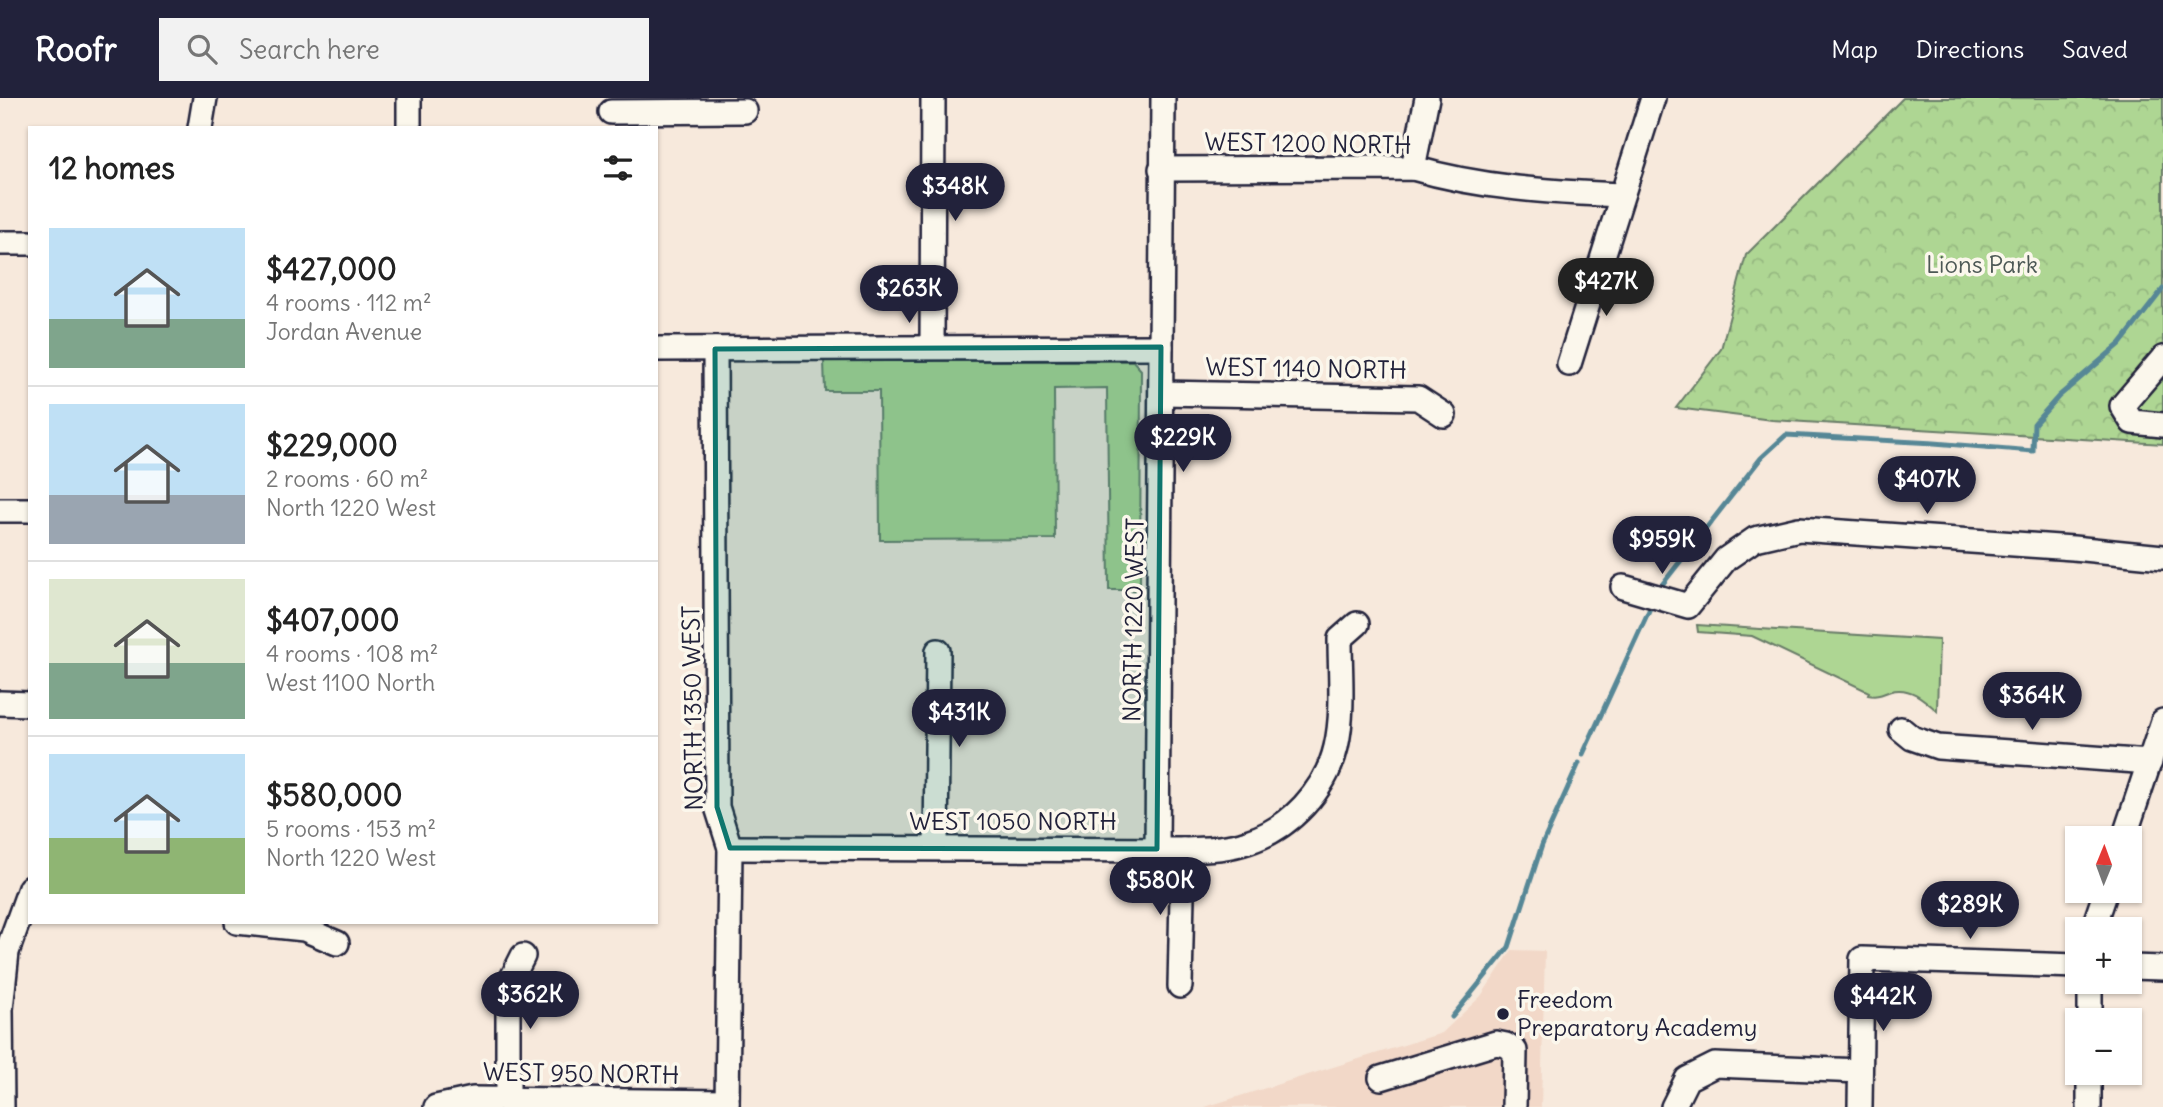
<!DOCTYPE html>
<html lang="en">
<head>
<meta charset="utf-8">
<style>
  body { margin:0; font-family:Delius,sans-serif; background:#f2f2f2; color:#222; height:100vh; display:flex; flex-direction:column; font-size:26px; white-space:nowrap }
  * { box-sizing:border-box; margin:0 }
  p { font-size:23px; color:#767676 }
  .icon { flex:none; width:38px; height:38px; fill:none; stroke:currentColor; stroke-width:2; stroke-linecap:round; stroke-linejoin:round }
  .map { position:relative; flex:1; overflow:hidden }
  .panel { position:absolute; left:28px; top:28px; width:630px; height:798px; display:flex; flex-direction:column; background:#fff; border-radius:0px; box-shadow:0 2px 5px #0004 }
  .panel>* { flex:none }
  .needle { width:46px; rotate:1deg }
  .fabs { position:absolute; left:2065px; top:728px; display:grid; gap:14px }
  .fabs a { display:grid; place-items:center; width:77px; height:77px; border-radius:0px; background:#fff; box-shadow:0 2px 5px #0004; font-size:35px }
  .price { position:absolute; translate:-50% -60px; padding:0 16px; border-radius:24px; background:#22223b; color:#fff; font-size:23px; line-height:46px; filter:drop-shadow(0 2px 4px #0008) }
  .price::after { content:''; position:absolute; left:50%; top:42px; width:21px; height:16px; margin-left:-10px; background:inherit; clip-path:polygon(0 0,100% 0,50% 100%) }
  .price.current { background:#222; color:#fff }
  ul { padding:0; list-style:none }
  li { display:flex; align-items:center; gap:21px; height:175px; padding:0 21px }
  li+li { border-top:2px solid #e0e0e0 }
  li span { display:grid; place-items:center; flex:none; width:196px; height:140px; border-radius:0px; color:#555 }
  li>.icon { margin-inline-start:auto }
  span .icon { width:84px; height:84px; fill:#fffc; stroke-width:1 }
  li b { font-size:30px }
  h2 { display:flex; justify-content:space-between; align-items:center; height:84px; padding:0 21px; font-size:30px }
  header { display:flex; align-items:center; gap:42px; box-sizing:border-box; height:98px; padding:0 35px; background:#22223b; color:#fff }
  header strong { font-size:33px }
  nav { display:flex; gap:38px; margin-inline-start:auto; font-size:24px }
  .search { width:490px; height:63px; background:#f2f2f2; display:flex; align-items:center; gap:18px; box-sizing:border-box; padding:0 24px; border-radius:0px; color:#767676; font-size:26px }
  .map>svg:first-child { display:block }
</style>
</head>
<body>
<header>
<strong>Roofr</strong>
<div class="search"><svg class="icon" aria-label="search" viewBox="0 0 24 24"><circle cx="10" cy="10" r="6"/><path d="M15 15l6 6"/></svg>Search here</div>
<nav><a>Map</a><a>Directions</a><a>Saved</a></nav>
</header>
<div class="map">
<svg width="2163" height="1009" viewBox="0 0 2163 1009">
  <defs>
    <pattern id="park-crowns" width="20" height="18" patternUnits="userSpaceOnUse" patternTransform="scale(1.75)"><rect width="20" height="18" fill="#aed693"/><path d="M2 6a3 3 0 1 1 6 0M12 15a3 3 0 1 1 6 0" fill="none" stroke="#95b780"/></pattern>
  </defs>
  <rect width="100%" height="100%" fill="#f7e9dc"/>
  <filter id="ink" filterUnits="userSpaceOnUse"><feTurbulence type="fractalNoise" baseFrequency=".0143" numOctaves="2"/><feDisplacementMap in="SourceGraphic" scale="14" xChannelSelector="R" yChannelSelector="G"/><feConvolveMatrix kernelMatrix="1 2 1 2 8 2 1 2 1" color-interpolation-filters="sRGB"/></filter>
  <g filter="url(#ink)">
    <path fill="#f2d8c8" d="M 1512,852 L 1545,853 L 1541,1009 L 1205,1009 L 1442,935 L 1481,898 Z"/>
    <g fill="#aed693" stroke="#687c67" stroke-width="2">
      <path d="M 824,263 L 1133,263 L 1141,272 L 1140,492 L 1109,492 L 1107,290 L 1054,291 L 1055,441 L 880,442 L 879,293 L 825,293 Z"/>
      <path d="M 1697,527 L 1939,542 L 1937,613 C 1924,601 1910,588 1891,593 C 1882,596 1878,599 1868,597 L 1869,594 L 1752,538 L 1698,534 Z"/>
    </g>
    <path fill="url(#park-crowns)" stroke="#687c67" stroke-width="2" d="M 1903,0 L 2163,0 L 2163,346 L 1772,322 L 1676,310 L 1721,251 L 1746,157 Z"/>
    <g fill="none" stroke-linecap="round" stroke-linejoin="round">
      <g stroke="#578796" stroke-width="5">
        <path d="M 1661,488 L 1761,360 L 1786,337 L 1934,345 L 2033,353 L 2034,326 L 2059,298 L 2120,246 L 2163,191"/>
        <path d="M 1583,656 L 1651,508"/>
        <path d="M 1452,919 L 1509,849 L 1542,747 L 1579,665"/>
      </g>
      <g stroke="#22223b" stroke-width="28">
        <g id="minor">
          <path d="M 611,14 L 745,13"/>
          <path d="M 200,30 L 205,0"/>
          <path d="M 409,30 L 409,0"/>
          <path d="M 1413,70 L 1427,0"/>
          <path d="M 1161,71 L 1413,70 C 1481,90 1550,94 1621,97"/>
          <path d="M 0,145 L 30,145"/>
          <path d="M 932,249 L 933,0"/>
          <path d="M 656,251 L 1161,249"/>
          <path d="M 715,251 L 717,709 L 730,750 L 727,1009"/>
          <path d="M 2163,260 L 2122,308 L 2132,324 L 2163,327"/>
          <path d="M 1569,266 L 1653,0"/>
          <path d="M 1162,295 L 1418,300 L 1444,317"/>
          <path d="M 0,412 L 30,412"/>
          <path d="M 1623,489 L 1688,508 L 1726,461 L 1755,441 L 1799,431 L 2073,450 L 2163,459"/>
          <path d="M 0,605 L 30,606"/>
          <path d="M 1901,631 L 1912,640 L 1938,649 L 2150,664"/>
          <path d="M 2124,740 L 2163,623"/>
          <path d="M 730,750 L 1183,752 C 1205,751 1227,751 1247,744 C 1290,731 1326,692 1336,649 C 1344,615 1340,576 1340,541 L 1357,526"/>
          <path d="M 936,750 L 938,553"/>
          <path d="M 1157,751 L 1163,0"/>
          <path d="M 237,824 L 304,831 L 337,845"/>
          <path d="M 2093,831 L 2106,793"/>
          <path d="M 2130,869 L 2163,870"/>
          <path d="M 1180,888 L 1183,752"/>
          <path d="M 2090,922 L 2090,884"/>
          <path d="M 1381,980 L 1496,945 L 1506,947 L 1515,953 L 1514,1009"/>
          <path d="M 508,1001 L 508,888 L 523,858"/>
          <path d="M 2,1009 L 1,911 L 7,854 L 30,790"/>
          <path d="M 436,1009 L 473,1001 L 727,1004"/>
          <path d="M 1673,1009 L 1687,981 L 1715,967 L 1860,973"/>
          <path d="M 1860,1009 L 1862,861 L 2077,868"/>
          <path d="M 2089,1009 L 2089,975"/>
        </g>
      </g>
      <use href="#minor" stroke="#fbf7ec" stroke-width="23"/>
    </g>
  </g>
  <path fill="#0f766e" fill-opacity="0.2" stroke="#0f766e" stroke-width="5" stroke-linejoin="round" d="M 1161,249 L 1157,751 L 730,750 L 717,709 L 715,251 Z"/>
  <circle fill="#22223b" stroke="#fbf7ec" stroke-width="2.5" cx="1503" cy="916" r="7"/>
  <g text-anchor="middle" stroke-width="7" stroke-linejoin="round" paint-order="stroke">
    <g font-size="24" fill="#22223b" stroke="#fbf7ec">
      <text transform="translate(1308 46) rotate(1)" y="8">WEST 1200 NORTH</text>
      <text transform="translate(1306 271) rotate(1)" y="8">WEST 1140 NORTH</text>
      <text transform="translate(1134 522) rotate(-89)" y="8">NORTH 1220 WEST</text>
      <text transform="translate(693 610) rotate(-91)" y="8">NORTH 1350 WEST</text>
      <text x="1013" y="732">WEST 1050 NORTH</text>
      <text transform="translate(581 976) rotate(1)" y="8">WEST 950 NORTH</text>
    </g>
    <g font-size="24" fill="#4c5855" stroke="#fbf7ec">
      <text x="1982" y="175">Lions Park</text>
    </g>
    <g font-size="24" fill="#22223b" stroke="#fbf7ec" text-anchor="start">
      <text x="1517" y="910">Freedom<tspan x="1517" dy="28">Preparatory Academy</tspan></text>
    </g>
  </g>
</svg>
<div class="fabs">
<a><svg class="needle" viewBox="-14 -14 28 28"><path d="M0-13l5 13h-10z" fill="#e53935"/><path d="M0 13l5-13h-10z" fill="#767676"/></svg></a>
<a>+</a>
<a>−</a>
</div>
<b class="price" style="left:955px;top:125px">$348K</b>
<b class="price current" style="left:1606px;top:220px">$427K</b>
<b class="price" style="left:909px;top:227px">$263K</b>
<b class="price" style="left:1183px;top:376px">$229K</b>
<b class="price" style="left:1927px;top:418px">$407K</b>
<b class="price" style="left:1662px;top:478px">$959K</b>
<b class="price" style="left:2032px;top:634px">$364K</b>
<b class="price" style="left:959px;top:651px">$431K</b>
<b class="price" style="left:1160px;top:819px">$580K</b>
<b class="price" style="left:1970px;top:843px">$289K</b>
<b class="price" style="left:530px;top:933px">$362K</b>
<b class="price" style="left:1883px;top:935px">$442K</b>
<section class="panel">
<h2>12 homes<svg class="icon" aria-label="filters" viewBox="0 0 24 24"><path d="M4 7h16M4 17h16"/><circle cx="9" cy="7" r="2"/><circle cx="15" cy="17" r="2"/></svg></h2>
<ul>
<li><span style="background:linear-gradient(#bfe0f5 65%,#7fa58c 0)"><svg class="icon" aria-label="home" viewBox="0 0 24 24"><path d="M3 11l9-7 9 7M6 9v11h12V9"/></svg></span><div><b>$427,000</b><p>4 rooms · 112 m²</p><p>Jordan Avenue</p></div></li>
<li><span style="background:linear-gradient(#bfe0f5 65%,#9aa5b1 0)"><svg class="icon" aria-label="home" viewBox="0 0 24 24"><path d="M3 11l9-7 9 7M6 9v11h12V9"/></svg></span><div><b>$229,000</b><p>2 rooms · 60 m²</p><p>North 1220 West</p></div></li>
<li><span style="background:linear-gradient(#dfe7d0 60%,#7fa58c 0)"><svg class="icon" aria-label="home" viewBox="0 0 24 24"><path d="M3 11l9-7 9 7M6 9v11h12V9"/></svg></span><div><b>$407,000</b><p>4 rooms · 108 m²</p><p>West 1100 North</p></div></li>
<li><span style="background:linear-gradient(#bfe0f5 60%,#8fb573 0)"><svg class="icon" aria-label="home" viewBox="0 0 24 24"><path d="M3 11l9-7 9 7M6 9v11h12V9"/></svg></span><div><b>$580,000</b><p>5 rooms · 153 m²</p><p>North 1220 West</p></div></li>
</ul>
</section>
</div>
</body>
</html>
